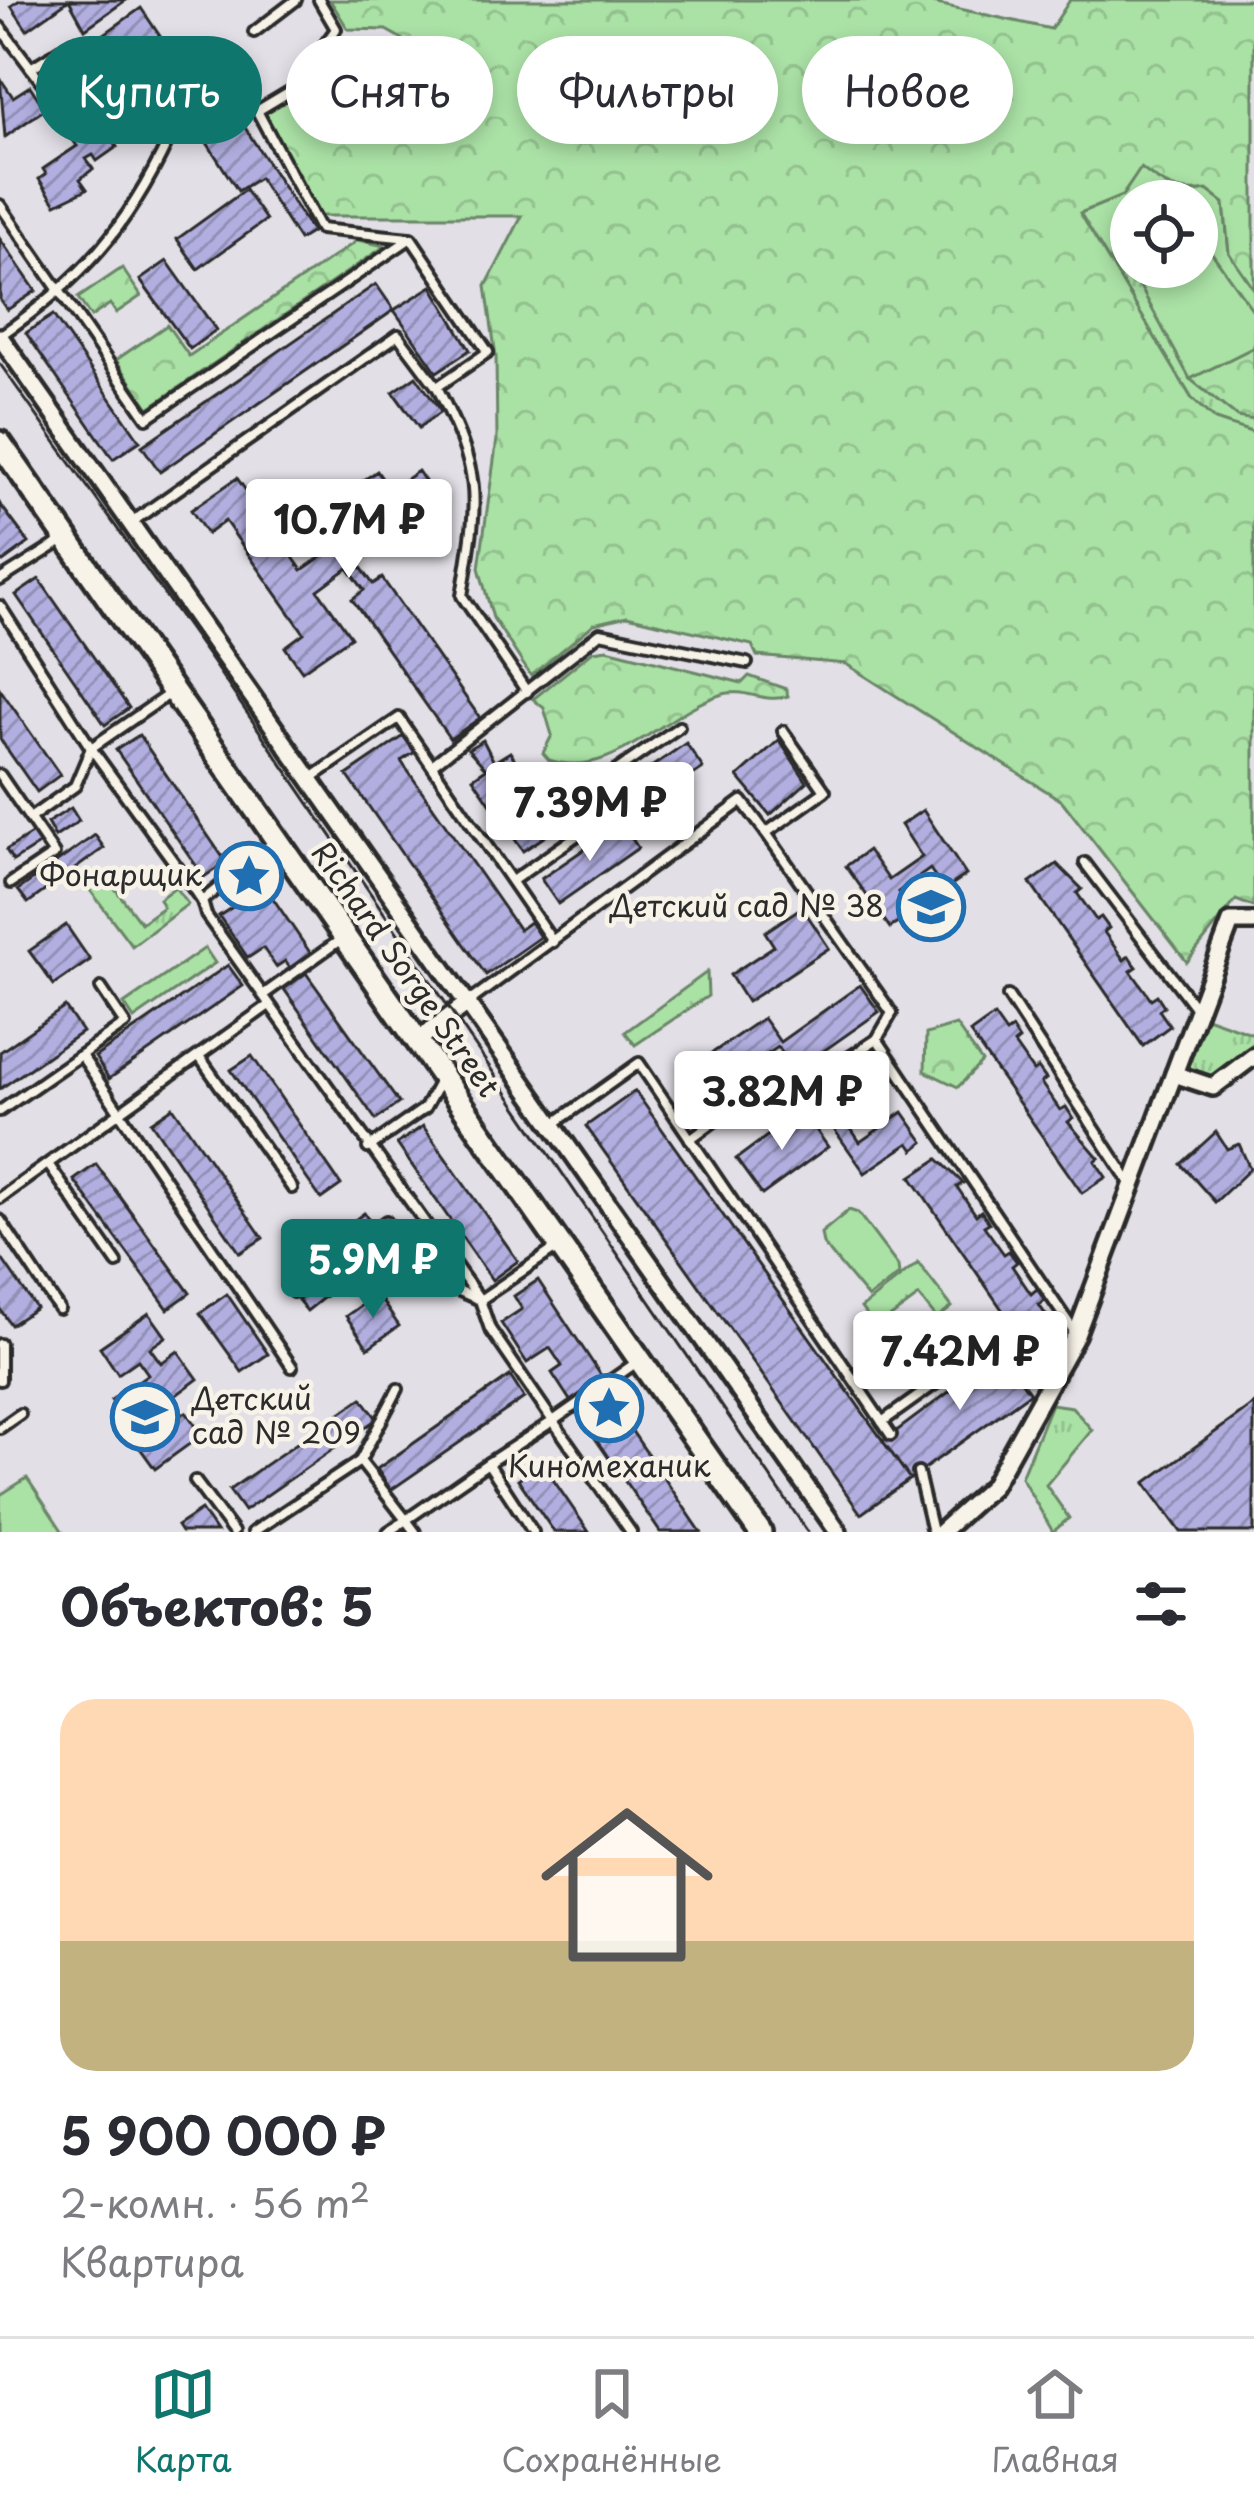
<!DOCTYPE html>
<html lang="ru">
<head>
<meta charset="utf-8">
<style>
  body { margin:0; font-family:"Playpen Sans",sans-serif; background:#f2f2f3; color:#2b2b33; height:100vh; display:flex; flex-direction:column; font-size:45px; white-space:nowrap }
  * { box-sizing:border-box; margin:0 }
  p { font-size:39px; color:#7c7c81 }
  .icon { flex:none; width:66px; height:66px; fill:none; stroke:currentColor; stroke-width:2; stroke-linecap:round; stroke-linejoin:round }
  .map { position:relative; height:1532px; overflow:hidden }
  .panel { display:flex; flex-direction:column; background:#fff; flex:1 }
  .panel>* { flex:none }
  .banner { position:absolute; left:36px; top:36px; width:1182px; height:108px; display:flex; gap:24px }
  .buttons { position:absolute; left:1110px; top:180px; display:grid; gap:24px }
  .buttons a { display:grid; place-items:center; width:108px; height:108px; border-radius:50%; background:#fff; box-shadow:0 6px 18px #0003; font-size:60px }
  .price { position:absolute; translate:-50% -102px; padding:0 27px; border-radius:12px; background:#fff; color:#222; font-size:39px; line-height:78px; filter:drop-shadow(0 3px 6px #0008) }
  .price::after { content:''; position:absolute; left:50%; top:72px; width:36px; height:27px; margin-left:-18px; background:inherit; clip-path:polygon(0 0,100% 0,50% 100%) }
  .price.on { background:#0f766e; color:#fff }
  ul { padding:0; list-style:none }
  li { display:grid; align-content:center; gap:24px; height:636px; padding:0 60px }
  li span { display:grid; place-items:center; height:372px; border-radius:36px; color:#555 }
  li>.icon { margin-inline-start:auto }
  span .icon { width:216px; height:216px; fill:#fffc; stroke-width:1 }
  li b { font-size:51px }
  h2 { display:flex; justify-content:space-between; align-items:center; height:144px; padding:0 60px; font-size:51px }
  .chip { padding:0 42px; border-radius:54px; background:#fff; box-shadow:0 6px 18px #0003; font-size:42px; line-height:108px }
  .chip.on { background:#0f766e; color:#fff }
  .menu { display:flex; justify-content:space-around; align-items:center; height:168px; border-top:3px solid #e1e1e2; background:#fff; font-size:33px; color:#7c7c81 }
  .menu a { display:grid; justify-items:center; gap:6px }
  .menu .on { color:#0f766e }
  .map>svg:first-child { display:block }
</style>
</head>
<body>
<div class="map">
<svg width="1254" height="1532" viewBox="0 0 1254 1532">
  <defs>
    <pattern id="grass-tufts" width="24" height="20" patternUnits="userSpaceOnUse" patternTransform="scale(3)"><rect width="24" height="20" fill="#aae1a5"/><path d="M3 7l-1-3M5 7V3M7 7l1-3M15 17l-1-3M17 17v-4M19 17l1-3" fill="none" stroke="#92c18e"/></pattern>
    <pattern id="forest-crowns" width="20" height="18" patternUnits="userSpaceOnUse" patternTransform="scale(3)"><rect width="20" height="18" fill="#aae1a5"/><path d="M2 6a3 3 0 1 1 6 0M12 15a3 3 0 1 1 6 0" fill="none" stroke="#92c18e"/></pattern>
    <pattern id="building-hatch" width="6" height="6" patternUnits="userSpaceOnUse" patternTransform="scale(3)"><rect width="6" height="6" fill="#b2afe0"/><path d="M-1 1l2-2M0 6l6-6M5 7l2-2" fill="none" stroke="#918fb6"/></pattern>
  </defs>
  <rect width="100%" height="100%" fill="#e2dfe6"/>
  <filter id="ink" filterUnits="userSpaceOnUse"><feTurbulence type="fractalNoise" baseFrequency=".00833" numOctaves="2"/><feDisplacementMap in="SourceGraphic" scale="24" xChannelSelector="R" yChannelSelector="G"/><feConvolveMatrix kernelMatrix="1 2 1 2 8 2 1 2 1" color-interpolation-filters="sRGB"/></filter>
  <g filter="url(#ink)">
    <g fill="url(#grass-tufts)" stroke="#6a8668" stroke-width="3" fill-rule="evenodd">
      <path d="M 1140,168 L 1188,193 L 1207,190 L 1224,203 L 1229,253 L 1254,289 L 1254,433 L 1215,420 L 1192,399 L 1080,213 L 1122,196 ZM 1131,201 L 1197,201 L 1197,267 L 1131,267 Z"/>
      <path d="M 104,874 L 141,923 L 163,907 L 159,899 L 175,887 L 188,904 L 132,946 L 87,886 Z"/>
      <path d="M 707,972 L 708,996 L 635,1045 L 625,1032 Z"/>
      <path d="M 1206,1017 L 1254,1034 L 1254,1043 L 1210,1081 L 1187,1072 Z"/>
      <path d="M 918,1263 L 952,1307 L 937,1319 L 919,1296 L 876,1328 L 861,1308 Z"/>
      <path d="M 1051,1404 L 1072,1407 L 1092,1430 L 1046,1485 L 1069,1518 L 1053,1532 L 1021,1477 Z"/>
    </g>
    <g fill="url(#forest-crowns)" stroke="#6a8668" stroke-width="3">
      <path d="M 330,0 L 919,0 L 1051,29 L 1070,0 L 1254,0 L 1254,289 L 1229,253 L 1224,203 L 1207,190 C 1179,195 1162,185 1141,168 L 1122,196 L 1080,213 L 1192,399 L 1215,420 L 1254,433 L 1254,907 L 1236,900 L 1187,962 L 1062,801 L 846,664 L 757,656 L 752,645 L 627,616 L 594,624 L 531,676 L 493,618 L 479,568 L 497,439 L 496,357 L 486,286 L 522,216 L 319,216 L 263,110 C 319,82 299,53 371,46 L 392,65 L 402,64 L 402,39 L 386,30 L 348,29 Z"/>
      <path d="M 358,240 L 385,246 L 149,408 L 116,360 L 167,325 L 189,356 Z"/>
      <path d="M 122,268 L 141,296 L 116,313 L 110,304 L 91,317 L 78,298 Z"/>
      <path d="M 1254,347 L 1254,420 L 1237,417 L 1190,379 Z"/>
      <path d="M 607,649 L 742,683 L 749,676 L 786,689 L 788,696 C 766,704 745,688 723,694 C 664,711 613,782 549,760 L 543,753 L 552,735 L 544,708 L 533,699 L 593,651 Z"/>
      <path d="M 205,948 L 215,963 L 134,1019 L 124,1004 Z"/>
      <path d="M 956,1025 L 982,1062 L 958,1087 L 925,1071 L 926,1034 Z"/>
    </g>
    <g fill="#aae1a5" stroke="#6a8668" stroke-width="3">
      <path d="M 1131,217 L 1131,267 L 1197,267 L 1197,232 L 1254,312 L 1254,347 L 1190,379 L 1123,255 L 1119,236 Z"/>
      <path d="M 849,1210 L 858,1213 L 898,1266 L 899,1275 L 868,1298 L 823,1244 L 821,1233 Z"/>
      <path d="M 27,1478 L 63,1532 L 0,1532 L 0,1495 Z"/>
    </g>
    <g fill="url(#building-hatch)" stroke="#2b2b2b" stroke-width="3">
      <path d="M 20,0 L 69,0 L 27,30 L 11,6 Z"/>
      <path d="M 69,0 L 126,0 L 85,29 Z"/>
      <path d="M 141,8 L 166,45 L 115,80 L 90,44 Z"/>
      <path d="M 206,67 L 312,232 L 299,240 L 259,178 L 238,191 L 172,88 Z"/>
      <path d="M 0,78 L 13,97 L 30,86 L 45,109 L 5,137 Z"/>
      <path d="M 83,98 L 117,147 L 97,161 L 93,155 L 86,159 L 93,169 L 80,179 L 87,189 L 56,204 L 39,179 L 46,174 L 43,169 L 77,146 L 57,117 Z"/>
      <path d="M 245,190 L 266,220 L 198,269 L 177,239 Z"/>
      <path d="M 0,239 L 36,291 L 7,310 L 0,300 Z"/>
      <path d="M 167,261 L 216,330 L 190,349 L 140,280 Z"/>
      <path d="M 376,284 L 394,310 L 160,472 L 142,446 Z"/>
      <path d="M 432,286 L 470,350 L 437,372 L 394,310 Z"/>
      <path d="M 53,315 L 140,441 L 113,459 L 26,333 Z"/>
      <path d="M 416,376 L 441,412 L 419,428 L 393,392 Z"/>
      <path d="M 377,471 L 390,490 L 418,471 L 442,506 L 410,536 L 407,531 L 357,562 L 373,584 L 382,578 L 480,718 L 450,739 L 352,599 L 364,590 L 348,568 L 318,590 L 351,637 L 302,671 L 285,647 L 304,633 L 225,521 L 207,534 L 191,510 L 237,478 L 302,570 L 341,543 L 326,522 L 344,510 L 336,499 Z"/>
      <path d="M 0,504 L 29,543 L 3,562 L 0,559 Z"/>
      <path d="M 39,579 L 129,708 L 105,725 L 16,595 Z"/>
      <path d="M 0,689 L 60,775 L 37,792 L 0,739 Z"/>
      <path d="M 139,735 L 226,862 L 204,877 L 116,750 Z"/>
      <path d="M 404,736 L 415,752 L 401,761 L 519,930 L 530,922 L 540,937 L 486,975 L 347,775 Z"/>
      <path d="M 483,740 L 494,762 L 510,752 L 559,827 L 523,851 L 473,778 L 486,769 L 468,749 Z"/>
      <path d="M 779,740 L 807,782 L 770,815 L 738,777 Z"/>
      <path d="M 686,743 L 703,768 L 622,823 L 605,799 Z"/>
      <path d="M 71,808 L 79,821 L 55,837 L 47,823 Z"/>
      <path d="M 923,810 L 966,875 L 944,890 L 930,869 L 898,892 L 913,913 L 890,928 L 846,866 L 868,850 L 889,880 L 922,857 L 901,825 Z"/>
      <path d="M 622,823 L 638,848 L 558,904 L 541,879 Z"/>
      <path d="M 33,833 L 40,844 L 13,861 L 6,850 Z"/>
      <path d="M 95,835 L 104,848 L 28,903 L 18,890 Z"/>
      <path d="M 1057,864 L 1082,889 L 1077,893 L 1096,920 L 1101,917 L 1109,928 L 1104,932 L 1124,960 L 1129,956 L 1133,962 L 1137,967 L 1131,971 L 1151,999 L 1157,995 L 1164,1006 L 1159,1010 L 1170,1026 L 1143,1046 L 1030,883 Z"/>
      <path d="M 255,872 L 311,954 L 290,968 L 285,961 L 276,967 L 263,948 L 248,958 L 219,916 L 240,902 L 231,888 Z"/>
      <path d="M 802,907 L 829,948 L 747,1002 L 730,975 L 774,946 L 765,932 Z"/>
      <path d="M 66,925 L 90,960 L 54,985 L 29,951 Z"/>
      <path d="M 228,965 L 243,986 L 109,1079 L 95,1057 Z"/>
      <path d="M 306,973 L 399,1103 L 376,1120 L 284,989 Z"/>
      <path d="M 860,985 L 879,1012 L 795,1071 L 778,1047 L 697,1103 L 679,1076 L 763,1018 L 780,1042 Z"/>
      <path d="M 65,1007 L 82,1032 L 0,1089 L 0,1052 Z"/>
      <path d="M 994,1016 L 1006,1033 L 1012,1029 L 1019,1040 L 1014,1044 L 1033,1071 L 1038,1068 L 1046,1079 L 1041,1083 L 1060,1110 L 1066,1107 L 1073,1118 L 1068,1122 L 1099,1158 L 1095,1161 L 1106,1177 L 1082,1193 L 970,1033 Z"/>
      <path d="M 252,1056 L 341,1185 L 321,1199 L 231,1070 Z"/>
      <path d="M 831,1079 L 841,1092 L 820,1108 L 810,1095 Z"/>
      <path d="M 635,1091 L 910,1479 L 861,1514 L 586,1126 Z"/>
      <path d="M 173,1107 L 263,1238 L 240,1253 L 151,1122 Z"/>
      <path d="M 802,1110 L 828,1147 L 762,1195 L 736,1159 Z"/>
      <path d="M 903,1112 L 924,1142 L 914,1150 L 909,1143 L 865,1173 L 831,1125 L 843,1117 L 860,1142 Z"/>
      <path d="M 423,1126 L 518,1261 L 492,1280 L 397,1144 Z"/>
      <path d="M 1216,1132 L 1227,1149 L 1239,1144 L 1250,1169 L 1215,1202 L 1181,1164 Z"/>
      <path d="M 938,1159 L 963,1183 L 957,1187 L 976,1215 L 981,1211 L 986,1218 L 989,1223 L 984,1226 L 1004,1254 L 1009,1251 L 1017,1262 L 1012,1266 L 1031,1294 L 1037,1289 L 1045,1301 L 1039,1305 L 1050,1321 L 1023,1340 L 911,1177 Z"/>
      <path d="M 96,1164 L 190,1293 L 168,1309 L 74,1180 Z"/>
      <path d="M 364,1213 L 372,1224 L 290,1286 L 282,1274 Z"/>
      <path d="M 0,1256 L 36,1308 L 11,1325 L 0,1309 Z"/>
      <path d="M 342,1265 L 351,1276 L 307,1311 L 298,1300 Z"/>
      <path d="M 538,1280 L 604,1380 L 571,1402 L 552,1373 L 562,1366 L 550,1348 L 527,1363 L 501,1323 L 522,1309 L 514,1296 Z"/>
      <path d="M 227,1294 L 268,1354 L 242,1372 L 200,1313 Z"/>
      <path d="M 377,1294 L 399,1326 L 368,1348 L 346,1316 Z"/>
      <path d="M 149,1313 L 166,1337 L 150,1348 L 161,1363 L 178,1351 L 198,1379 L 156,1410 L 167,1425 L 186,1412 L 202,1435 L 155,1469 L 137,1444 L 151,1435 L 139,1418 L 129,1425 L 111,1400 L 148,1374 L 138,1360 L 118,1374 L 100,1347 Z"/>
      <path d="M 1012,1345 L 1031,1373 L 1021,1381 L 1030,1393 L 910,1479 L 883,1441 Z"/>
      <path d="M 510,1376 L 524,1398 L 391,1490 L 377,1469 Z"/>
      <path d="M 362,1398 L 377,1419 L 244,1511 L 229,1490 Z"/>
      <path d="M 1254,1404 L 1254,1532 L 1181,1532 L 1145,1483 Z"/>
      <path d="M 614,1405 L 701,1532 L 660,1532 L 586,1425 Z"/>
      <path d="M 541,1462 L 589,1532 L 554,1532 L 518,1479 Z"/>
      <path d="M 201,1510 L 216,1532 L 181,1532 L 177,1526 Z"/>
    </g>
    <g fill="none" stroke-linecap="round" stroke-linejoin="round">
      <g stroke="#2b2b2b" stroke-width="16">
        <g id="lane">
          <path d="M 319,0 L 336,29 L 292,90 L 257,111 L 320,229 L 409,238"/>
          <path d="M 0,27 L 31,68 L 71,43 L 114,107 L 137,90 L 169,139 C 127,229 82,279 1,335"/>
          <path d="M 254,32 L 296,0"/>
          <path d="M 31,68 L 54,98"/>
          <path d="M 0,205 L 147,418 L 411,238 L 488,352 L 437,387 L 398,335 L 132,522"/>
          <path d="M 437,387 C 484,480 478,496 462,596 L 527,692"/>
          <path d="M 0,580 L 65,539"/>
          <path d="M 0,606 L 91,748 L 202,901 L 206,915 L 480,1300 L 490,1329 L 553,1421 L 488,1463 L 533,1532"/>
          <path d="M 783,731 L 825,791 L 766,833 L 892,1013 L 877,1039"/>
          <path d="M 432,765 L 600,633 L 747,663"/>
          <path d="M 0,775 L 54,854 L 11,883"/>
          <path d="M 310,779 L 399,718 L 553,942"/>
          <path d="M 30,818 L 75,786 L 91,748 L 172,692"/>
          <path d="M 1085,863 L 1197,1010"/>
          <path d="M 512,881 L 599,820 L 583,794 L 679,727"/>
          <path d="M 202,901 L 275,841"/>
          <path d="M 263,995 L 340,940"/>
          <path d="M 1008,996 L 1132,1186"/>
          <path d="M 470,1001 L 742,801 L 766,833"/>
          <path d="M 81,1055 L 292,1367"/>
          <path d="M 199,1056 L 292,1188"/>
          <path d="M 0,1111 L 125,1024 L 101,988"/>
          <path d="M 555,1123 L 639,1063 L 891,1435"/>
          <path d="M 690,1139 L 773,1078 L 789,1097 L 877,1039 L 1076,1334"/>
          <path d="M 368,1148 L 425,1108 L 440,1081"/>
          <path d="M 48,1164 L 117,1263"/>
          <path d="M 0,1198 L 269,1005"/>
          <path d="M 0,1220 L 59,1309"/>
          <path d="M 355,1245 L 480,1300 L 559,1246"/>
          <path d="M 293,1292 L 386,1221"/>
          <path d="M 0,1344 L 0,1380"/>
          <path d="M 882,1422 L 1005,1334"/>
          <path d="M 0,1428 L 20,1414"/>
          <path d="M 918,1473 L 932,1532"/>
          <path d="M 195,1481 L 233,1532"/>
          <path d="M 253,1532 L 360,1461"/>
          <path d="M 388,1532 L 406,1520 L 360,1461 L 398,1389"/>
          <path d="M 415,1532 L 406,1520 L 488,1463"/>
          <path d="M 631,1532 L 553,1421 L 637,1362"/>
        </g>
      </g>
      <g stroke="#2b2b2b" stroke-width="24">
        <g id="street">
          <path d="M 0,337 L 838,1532"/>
          <path d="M 417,1041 L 469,1002"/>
          <path d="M 1174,1074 L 1213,1087 L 1254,1056"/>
          <path d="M 941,1532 L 992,1486 L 1076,1335 L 1231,922 L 1254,922"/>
        </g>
      </g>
      <g stroke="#2b2b2b" stroke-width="30">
        <path id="secondary" d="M 0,443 L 760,1532"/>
      </g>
      <use href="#lane" stroke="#f7f3e8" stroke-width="8"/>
      <use href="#street" stroke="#f7f3e8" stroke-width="15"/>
      <use href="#secondary" stroke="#f7f3e8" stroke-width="21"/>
      <path stroke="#2b2b2b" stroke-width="3" d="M 0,364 L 208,656 L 808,1532"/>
    </g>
  </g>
  <defs>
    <g id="sight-ring" transform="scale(3.45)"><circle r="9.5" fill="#f7f3e8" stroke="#1f6fb2" stroke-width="1.5"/><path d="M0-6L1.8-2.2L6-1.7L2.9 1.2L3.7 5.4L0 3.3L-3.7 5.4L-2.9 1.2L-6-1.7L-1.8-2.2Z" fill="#1f6fb2"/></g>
    <g id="school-ring" transform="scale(3.45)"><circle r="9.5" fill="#f7f3e8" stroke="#1f6fb2" stroke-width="1.5"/><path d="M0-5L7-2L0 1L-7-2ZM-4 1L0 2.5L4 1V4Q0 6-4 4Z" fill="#1f6fb2"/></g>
  </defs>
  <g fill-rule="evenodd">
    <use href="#sight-ring" x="249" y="876"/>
    <use href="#school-ring" x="931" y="907"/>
    <use href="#sight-ring" x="609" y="1408"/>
    <use href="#school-ring" x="145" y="1417"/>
  </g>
  <g text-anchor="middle" stroke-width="9" stroke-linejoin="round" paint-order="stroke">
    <g font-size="30" fill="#2b2b2b" stroke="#f7f3e8" text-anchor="end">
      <text x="202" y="886">Фонарщик</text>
      <text x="884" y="917">Детский сад № 38</text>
      <text x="192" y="1410" text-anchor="start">Детский<tspan x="192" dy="34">сад № 209</tspan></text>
      <text x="609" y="1477" text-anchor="middle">Киномеханик</text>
    </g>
    <g font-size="30" fill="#2b2b2b" stroke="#f7f3e8">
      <text transform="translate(405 970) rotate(55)" y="10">Richard Sorge Street</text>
    </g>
  </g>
</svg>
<div class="buttons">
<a><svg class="icon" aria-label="locate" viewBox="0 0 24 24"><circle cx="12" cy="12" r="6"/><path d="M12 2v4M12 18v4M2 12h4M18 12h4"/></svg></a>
</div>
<b class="price" style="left:349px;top:581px">10.7M ₽</b>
<b class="price" style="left:590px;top:864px">7.39M ₽</b>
<b class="price" style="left:782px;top:1153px">3.82M ₽</b>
<b class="price on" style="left:373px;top:1321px">5.9M ₽</b>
<b class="price" style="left:960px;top:1413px">7.42M ₽</b>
<div class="banner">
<a class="chip on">Купить</a>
<a class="chip">Снять</a>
<a class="chip">Фильтры</a>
<a class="chip">Новое</a>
</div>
</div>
<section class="panel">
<h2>Объектов: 5<svg class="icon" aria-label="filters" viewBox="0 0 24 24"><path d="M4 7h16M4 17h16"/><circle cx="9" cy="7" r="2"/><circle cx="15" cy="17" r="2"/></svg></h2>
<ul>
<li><span style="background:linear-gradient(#ffd9b3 65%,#c2b280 0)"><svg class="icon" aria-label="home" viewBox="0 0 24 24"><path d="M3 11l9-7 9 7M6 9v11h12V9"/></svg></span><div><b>5 900 000 ₽</b><p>2-комн. · 56 m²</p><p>Квартира</p></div></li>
</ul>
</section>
<nav class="menu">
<a class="on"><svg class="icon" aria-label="map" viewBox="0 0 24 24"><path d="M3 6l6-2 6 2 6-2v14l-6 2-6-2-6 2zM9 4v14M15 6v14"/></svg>Карта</a>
<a><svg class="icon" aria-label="saved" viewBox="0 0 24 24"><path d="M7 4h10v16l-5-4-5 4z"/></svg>Сохранённые</a>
<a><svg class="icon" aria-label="home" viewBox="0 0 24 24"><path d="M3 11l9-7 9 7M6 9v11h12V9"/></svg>Главная</a>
</nav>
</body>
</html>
